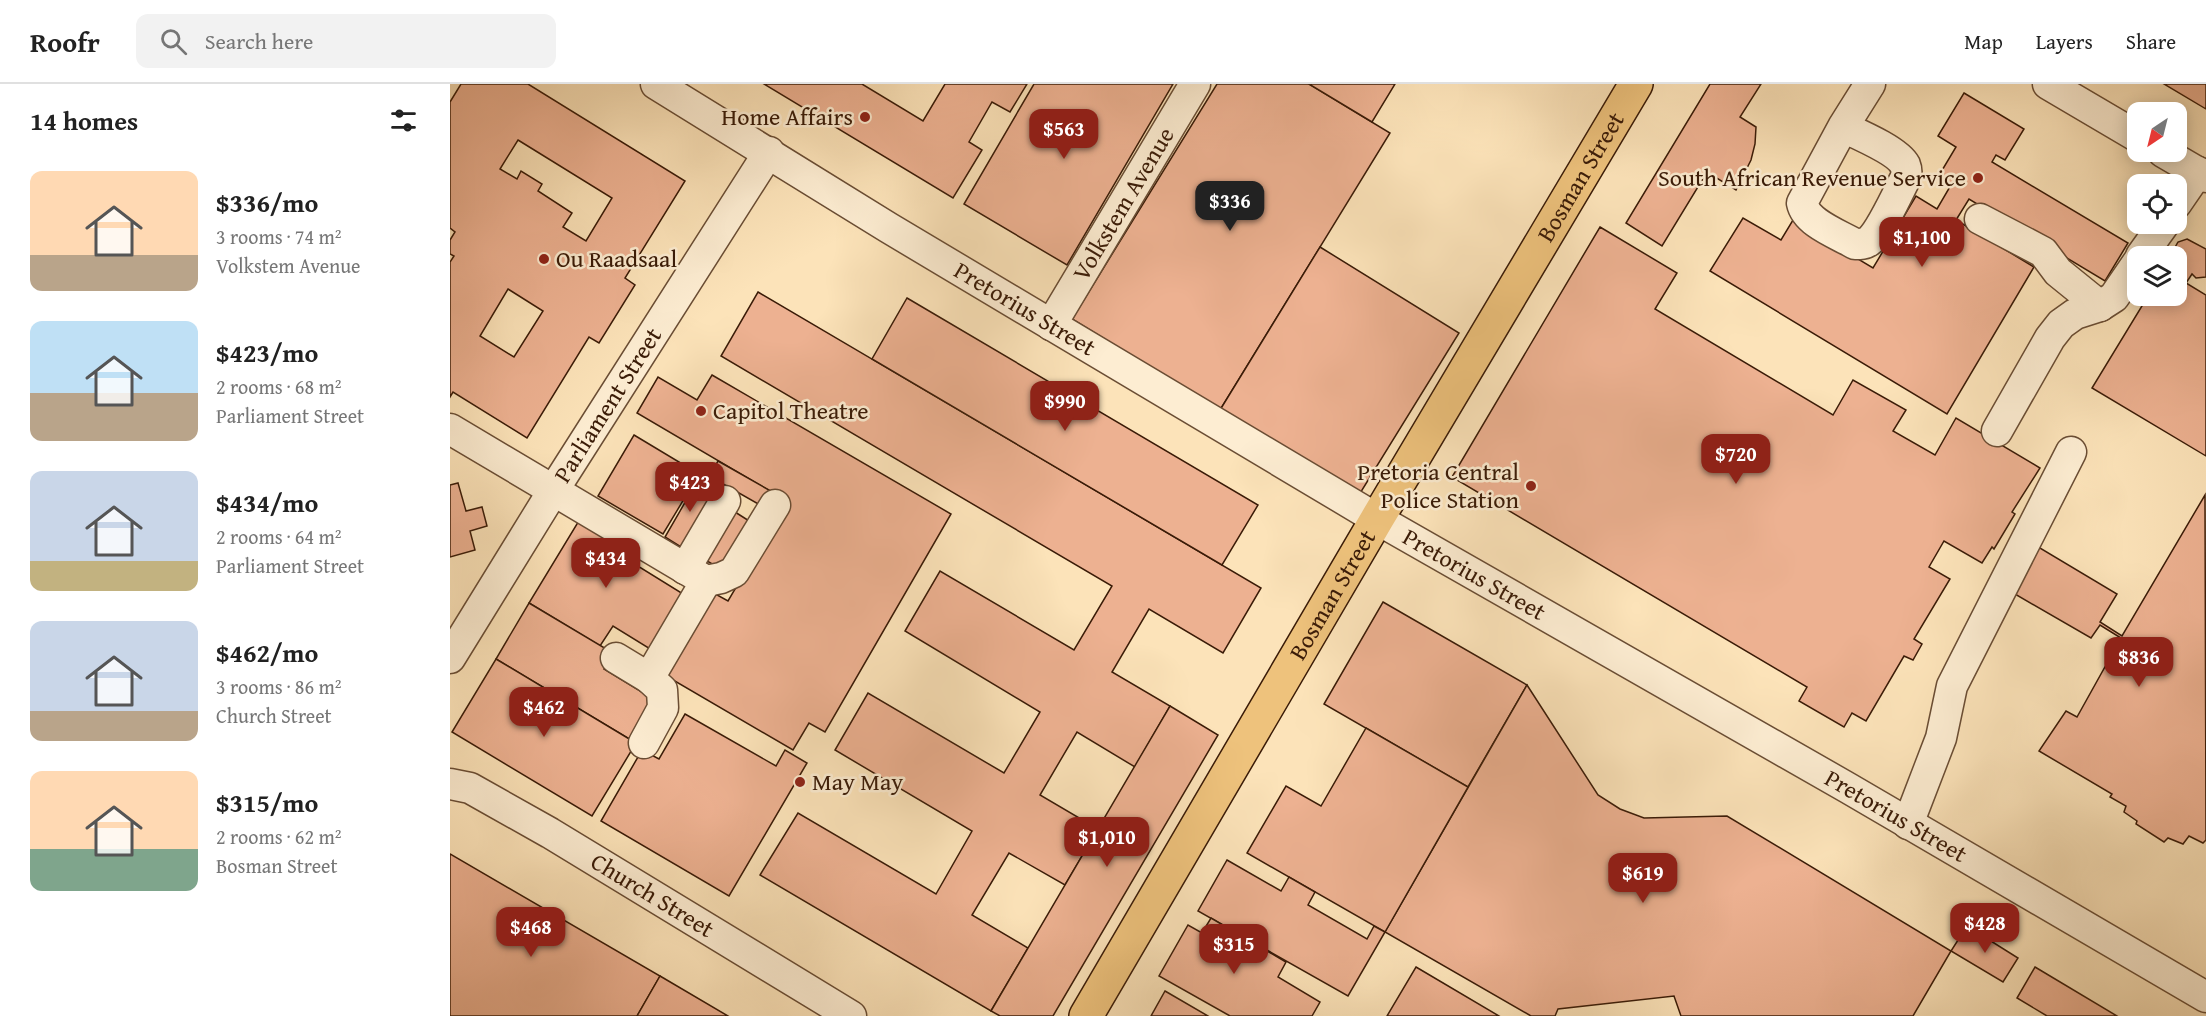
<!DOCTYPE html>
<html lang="en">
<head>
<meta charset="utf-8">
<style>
  body { margin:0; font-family:"Gentium Book Plus",serif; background:#f2f2f2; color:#222; height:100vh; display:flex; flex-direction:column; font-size:22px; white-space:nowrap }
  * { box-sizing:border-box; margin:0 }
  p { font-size:20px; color:#767676 }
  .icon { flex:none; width:33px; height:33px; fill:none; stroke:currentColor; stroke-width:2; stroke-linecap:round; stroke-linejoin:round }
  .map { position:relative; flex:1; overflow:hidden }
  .side { display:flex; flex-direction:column; background:#fff; width:450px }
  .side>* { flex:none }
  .needle { width:39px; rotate:215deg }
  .fabs { position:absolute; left:1677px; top:18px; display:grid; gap:12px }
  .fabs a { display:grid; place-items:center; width:60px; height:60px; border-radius:12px; background:#fff; box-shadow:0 3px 15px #0003; font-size:30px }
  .price { position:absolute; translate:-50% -51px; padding:0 14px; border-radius:12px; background:#8f2418; color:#fff; font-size:20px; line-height:39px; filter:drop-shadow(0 2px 3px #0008) }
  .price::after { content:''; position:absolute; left:50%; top:36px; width:18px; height:14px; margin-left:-9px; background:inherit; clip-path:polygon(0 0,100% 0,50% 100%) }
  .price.selected { background:#222; color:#fff }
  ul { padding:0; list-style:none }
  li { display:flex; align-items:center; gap:18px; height:150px; padding:0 30px }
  li span { display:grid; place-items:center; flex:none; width:168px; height:120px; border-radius:12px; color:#555 }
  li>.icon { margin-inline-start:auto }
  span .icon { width:72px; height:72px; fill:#fffc; stroke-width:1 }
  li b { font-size:26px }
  h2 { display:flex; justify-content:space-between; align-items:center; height:72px; padding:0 30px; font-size:26px }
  header { display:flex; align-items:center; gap:36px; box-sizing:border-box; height:84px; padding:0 30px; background:#fff; border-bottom:2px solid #e0e0e0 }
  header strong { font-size:28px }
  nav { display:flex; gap:33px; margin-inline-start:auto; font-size:21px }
  .search { width:420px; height:54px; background:#f2f2f2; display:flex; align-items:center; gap:15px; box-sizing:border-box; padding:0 21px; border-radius:12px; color:#767676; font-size:22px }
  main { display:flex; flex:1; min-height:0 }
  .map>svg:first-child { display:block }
</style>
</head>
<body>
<header>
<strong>Roofr</strong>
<div class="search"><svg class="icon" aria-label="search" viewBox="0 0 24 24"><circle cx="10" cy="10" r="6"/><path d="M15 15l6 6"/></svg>Search here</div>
<nav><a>Map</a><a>Layers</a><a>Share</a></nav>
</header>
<main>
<section class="side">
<h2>14 homes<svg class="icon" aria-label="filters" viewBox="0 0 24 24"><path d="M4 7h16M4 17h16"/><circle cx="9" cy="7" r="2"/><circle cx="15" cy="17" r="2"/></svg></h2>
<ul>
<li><span style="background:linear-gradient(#ffd9b3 70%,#b9a48a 0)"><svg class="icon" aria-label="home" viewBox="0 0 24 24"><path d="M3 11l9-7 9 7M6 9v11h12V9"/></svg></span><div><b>$336/mo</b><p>3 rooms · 74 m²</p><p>Volkstem Avenue</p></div></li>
<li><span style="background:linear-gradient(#bfe0f5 60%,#b9a48a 0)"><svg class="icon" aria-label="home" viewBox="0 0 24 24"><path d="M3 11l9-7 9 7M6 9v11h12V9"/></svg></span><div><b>$423/mo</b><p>2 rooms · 68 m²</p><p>Parliament Street</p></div></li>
<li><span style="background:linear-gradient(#c9d6e8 75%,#c2b280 0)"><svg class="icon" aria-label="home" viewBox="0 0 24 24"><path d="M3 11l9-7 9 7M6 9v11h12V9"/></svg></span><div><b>$434/mo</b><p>2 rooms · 64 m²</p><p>Parliament Street</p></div></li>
<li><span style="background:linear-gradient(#c9d6e8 75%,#b9a48a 0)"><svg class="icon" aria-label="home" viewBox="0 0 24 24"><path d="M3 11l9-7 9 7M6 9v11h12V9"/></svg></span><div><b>$462/mo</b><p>3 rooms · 86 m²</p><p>Church Street</p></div></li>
<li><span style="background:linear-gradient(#ffd9b3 65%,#7fa58c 0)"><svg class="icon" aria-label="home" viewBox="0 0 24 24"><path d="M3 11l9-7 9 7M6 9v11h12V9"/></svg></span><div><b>$315/mo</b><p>2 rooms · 62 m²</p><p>Bosman Street</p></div></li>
</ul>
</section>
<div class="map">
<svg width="1756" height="932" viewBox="0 0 1756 932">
  <rect width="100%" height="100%" fill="#fce3b9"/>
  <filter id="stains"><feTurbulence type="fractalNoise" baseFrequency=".00333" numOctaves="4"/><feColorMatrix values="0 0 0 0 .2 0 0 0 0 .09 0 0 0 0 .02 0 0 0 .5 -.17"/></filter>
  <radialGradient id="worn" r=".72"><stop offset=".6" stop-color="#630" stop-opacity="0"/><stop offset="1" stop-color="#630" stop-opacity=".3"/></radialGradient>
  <g fill="#edb191" stroke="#3a1b07" stroke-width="1.5" fill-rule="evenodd">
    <path d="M 11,0 L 78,0 L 235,97 L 175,194 L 185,201 L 149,259 L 139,253 L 77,354 L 3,308 L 0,313 L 0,178 L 4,172 L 0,170 L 0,156 L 5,148 L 0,144 L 0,18 ZM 68,56 L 162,114 L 136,157 L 113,143 L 122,129 L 88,107 L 92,100 L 71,87 L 67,95 L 50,85 ZM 58,205 L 93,227 L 64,273 L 30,252 Z"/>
    <path d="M 314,0 L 412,0 L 473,37 L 495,0 L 577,0 L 560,28 L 542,18 L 519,58 L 532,66 L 503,114 Z"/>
    <path d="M 584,0 L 723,0 L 617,181 L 514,120 Z"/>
    <path d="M 767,0 L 859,0 L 940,49 L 770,326 L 622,235 Z"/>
    <path d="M 859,0 L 945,0 L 922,38 Z"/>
    <path d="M 1260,0 L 1311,0 L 1290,33 L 1306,43 L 1305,60 L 1301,76 L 1286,106 L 1257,88 L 1212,162 L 1176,139 Z"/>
    <path d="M 1714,0 L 1756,0 L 1756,25 Z"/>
    <path d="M 1514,9 L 1574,45 L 1555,76 L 1546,71 L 1542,78 L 1678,159 L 1655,197 L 1519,115 L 1506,136 L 1584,183 L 1497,330 L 1260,187 L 1293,134 L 1331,156 L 1343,136 L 1423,184 L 1466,112 L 1487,125 L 1501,101 L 1488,93 L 1506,63 L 1488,52 Z"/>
    <path d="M 1150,143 L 1227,189 L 1205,225 L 1383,331 L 1403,296 L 1456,326 L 1443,347 L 1485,371 L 1506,334 L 1590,384 L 1562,428 L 1565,430 L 1544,465 L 1542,463 L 1532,479 L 1494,457 L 1479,483 L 1500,495 L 1464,555 L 1472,560 L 1463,576 L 1454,572 L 1416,637 L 1402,629 L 1394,643 L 1349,617 L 1357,603 L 1002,393 Z"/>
    <path d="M 1737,155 L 1756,165 L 1756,193 L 1746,194 L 1742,190 L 1736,199 L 1756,211 L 1756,372 L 1642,304 L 1698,212 L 1726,212 L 1726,172 L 1720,172 L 1728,158 Z"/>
    <path d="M 870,163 L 1009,249 L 909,411 L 770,326 Z"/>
    <path d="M 308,208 L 811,504 L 773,569 L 699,525 L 662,588 L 720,622 L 685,683 L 627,648 L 590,711 L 648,745 L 615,801 L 559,769 L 522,831 L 578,864 L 541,927 L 310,791 L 348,729 L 486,810 L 522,747 L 385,666 L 418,609 L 554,689 L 590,628 L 455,547 L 490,487 L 624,566 L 662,502 L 271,272 Z"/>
    <path d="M 457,214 L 808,421 L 772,481 L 422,275 Z"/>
    <path d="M 262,291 L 501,430 L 375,648 L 359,639 L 343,666 L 211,589 L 260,507 L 278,517 L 337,417 L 187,329 L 208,293 L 247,316 Z"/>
    <path d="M 184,351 L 249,390 L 213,450 L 148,412 Z"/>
    <path d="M 268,377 L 319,406 L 310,421 L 259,392 Z"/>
    <path d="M 248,396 L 265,406 L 231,463 L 215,453 Z"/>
    <path d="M 8,399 L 16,427 L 32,423 L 37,442 L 20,447 L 25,466 L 0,473 L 0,401 Z"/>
    <path d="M 1755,411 L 1756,756 L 1753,759 L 1739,752 L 1733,760 L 1718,754 L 1714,758 L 1686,740 L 1687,737 L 1674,728 L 1676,722 L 1660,713 L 1662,710 L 1589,667 L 1616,627 L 1627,633 L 1671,554 L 1650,541 L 1641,554 L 1558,506 L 1585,461 L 1667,510 L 1650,538 L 1672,552 Z"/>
    <path d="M 285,428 L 304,440 L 276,488 L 257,477 Z"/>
    <path d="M 133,430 L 186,462 L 178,476 L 238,513 L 205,568 L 163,542 L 150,562 L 79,519 Z"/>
    <path d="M 933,518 L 1077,601 L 1018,703 L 874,620 Z"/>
    <path d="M 79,519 L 163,569 L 154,585 L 210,619 L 186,659 L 46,575 Z"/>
    <path d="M 46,575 L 186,659 L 142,732 L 2,648 Z"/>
    <path d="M 1077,601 L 1148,711 L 1170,725 L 1194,734 L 1277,732 L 1501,867 L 1463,932 L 1231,932 L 1224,912 L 1108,925 L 1105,932 L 1081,932 L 935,848 Z"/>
    <path d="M 720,622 L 768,651 L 603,932 L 550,932 L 541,927 Z"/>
    <path d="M 235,630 L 326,682 L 335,666 L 357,679 L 279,812 L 151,737 L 192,666 L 209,675 Z"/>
    <path d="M 916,644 L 1018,703 L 935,848 L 797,769 L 836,702 L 871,722 Z"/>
    <path d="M 0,770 L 210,892 L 187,932 L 0,932 Z"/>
    <path d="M 777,776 L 831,807 L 839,793 L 865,808 L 858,821 L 917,855 L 924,842 L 935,848 L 898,912 L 748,827 Z"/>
    <path d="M 761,834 L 836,878 L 828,893 L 870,918 L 862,932 L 780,932 L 709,892 L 738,841 L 752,849 Z"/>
    <path d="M 1517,842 L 1568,874 L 1553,898 L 1501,867 Z"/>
    <path d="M 966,883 L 1049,932 L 937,932 Z"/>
    <path d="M 1585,883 L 1667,932 L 1597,932 L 1567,914 Z"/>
    <path d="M 210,892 L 278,932 L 187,932 Z"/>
    <path d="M 715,907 L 758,932 L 701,932 Z"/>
  </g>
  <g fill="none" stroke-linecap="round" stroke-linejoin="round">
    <g stroke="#6a4d34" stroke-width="33">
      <g id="minor">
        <path id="s1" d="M 206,0 L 439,144 L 927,435 L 1398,704 L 1756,913"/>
        <path d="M 1598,0 L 1688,53"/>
        <path d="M 1393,43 C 1408,50 1448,67 1455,81 C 1457,86 1457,90 1455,95 C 1448,109 1430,148 1419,157 C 1415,160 1410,160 1405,160 C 1388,150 1356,139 1352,119 L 1393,43 L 1420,0"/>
        <path d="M 1713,68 L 1756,93"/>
        <path d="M 1726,120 L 1748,88"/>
        <path d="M 1530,135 L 1593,168 L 1608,188 L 1650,222"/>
        <path d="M 1691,172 L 1714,140"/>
        <path id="s2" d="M 601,241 L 745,0"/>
        <path d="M 0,345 L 256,497 L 199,594"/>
        <path d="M 1547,347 L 1600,254 L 1611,240 L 1625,230 L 1650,222 L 1664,213 L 1688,178"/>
        <path d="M 235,485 L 275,417"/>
        <path d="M 256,497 L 271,494 L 284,488 L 325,421"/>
        <path id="s3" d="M 0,574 L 103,407 L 319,68"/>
        <path d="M 166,574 L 199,594 L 212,606 L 213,624 L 194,659"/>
        <path id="s4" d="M 0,700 L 20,704 L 100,749 L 401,932"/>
        <path d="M 1458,740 L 1491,654 L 1502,602 L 1621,368"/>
      </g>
    </g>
    <g stroke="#3a1b07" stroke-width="36">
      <g id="major">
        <path id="s5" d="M 636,932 L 927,435 L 1186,0"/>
      </g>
    </g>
    <use href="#minor" stroke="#fdedd2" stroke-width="30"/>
    <use href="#major" stroke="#eec27c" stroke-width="33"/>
  </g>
  <g fill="#8f2418" stroke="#fdedd2" stroke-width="2">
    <circle cx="415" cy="33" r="6"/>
    <circle cx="1528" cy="94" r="6"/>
    <circle cx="94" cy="175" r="6"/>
    <circle cx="251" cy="327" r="6"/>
    <circle cx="1081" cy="402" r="6"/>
    <circle cx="350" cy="698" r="6"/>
  </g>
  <g text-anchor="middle" stroke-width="5" stroke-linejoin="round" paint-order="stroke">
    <g font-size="24" fill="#3a1b07" stroke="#fdedd2" text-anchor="end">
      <text x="403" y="41">Home Affairs</text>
      <text x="1516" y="102">South African Revenue Service</text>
      <text x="106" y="183" text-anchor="start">Ou Raadsaal</text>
      <text x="263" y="335" text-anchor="start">Capitol Theatre</text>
      <text x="1069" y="396">Pretoria Central<tspan x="1069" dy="28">Police Station</tspan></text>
      <text x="362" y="706" text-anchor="start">May May</text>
    </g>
    <g font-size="24" fill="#3a1b07" stroke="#fdedd2">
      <text dy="8" stroke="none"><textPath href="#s5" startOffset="974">Bosman Street</textPath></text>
      <text dy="8" stroke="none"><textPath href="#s2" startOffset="141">Volkstem Avenue</textPath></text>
      <text dy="8" stroke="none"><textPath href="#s1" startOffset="432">Pretorius Street</textPath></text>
      <text dy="8" stroke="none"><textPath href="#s3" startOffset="298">Parliament Street</textPath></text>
      <text dy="8" stroke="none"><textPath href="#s1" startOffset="954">Pretorius Street</textPath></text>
      <text dy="8" stroke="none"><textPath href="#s5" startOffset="488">Bosman Street</textPath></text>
      <text dy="8" stroke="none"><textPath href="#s1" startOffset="1440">Pretorius Street</textPath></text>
      <text dy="8" stroke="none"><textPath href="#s4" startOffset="232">Church Street</textPath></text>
    </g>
  </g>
  <rect width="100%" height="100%" filter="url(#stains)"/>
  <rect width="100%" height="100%" fill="url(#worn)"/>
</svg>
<div class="fabs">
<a><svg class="needle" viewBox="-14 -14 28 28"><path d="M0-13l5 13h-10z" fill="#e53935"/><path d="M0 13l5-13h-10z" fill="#767676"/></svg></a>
<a><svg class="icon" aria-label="locate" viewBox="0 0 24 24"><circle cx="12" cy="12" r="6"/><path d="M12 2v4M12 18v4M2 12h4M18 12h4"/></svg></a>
<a><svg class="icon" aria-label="layers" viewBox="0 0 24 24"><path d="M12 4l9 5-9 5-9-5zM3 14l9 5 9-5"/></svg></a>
</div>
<b class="price" style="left:614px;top:76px">$563</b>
<b class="price selected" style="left:780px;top:148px">$336</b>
<b class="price" style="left:1472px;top:184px">$1,100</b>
<b class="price" style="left:615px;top:348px">$990</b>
<b class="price" style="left:1286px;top:401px">$720</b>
<b class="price" style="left:240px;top:429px">$423</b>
<b class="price" style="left:156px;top:505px">$434</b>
<b class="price" style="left:1689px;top:604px">$836</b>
<b class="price" style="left:94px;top:654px">$462</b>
<b class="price" style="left:657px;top:784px">$1,010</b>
<b class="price" style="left:1193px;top:820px">$619</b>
<b class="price" style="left:1535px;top:870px">$428</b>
<b class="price" style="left:81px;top:874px">$468</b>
<b class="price" style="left:784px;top:891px">$315</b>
</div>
</main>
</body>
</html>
